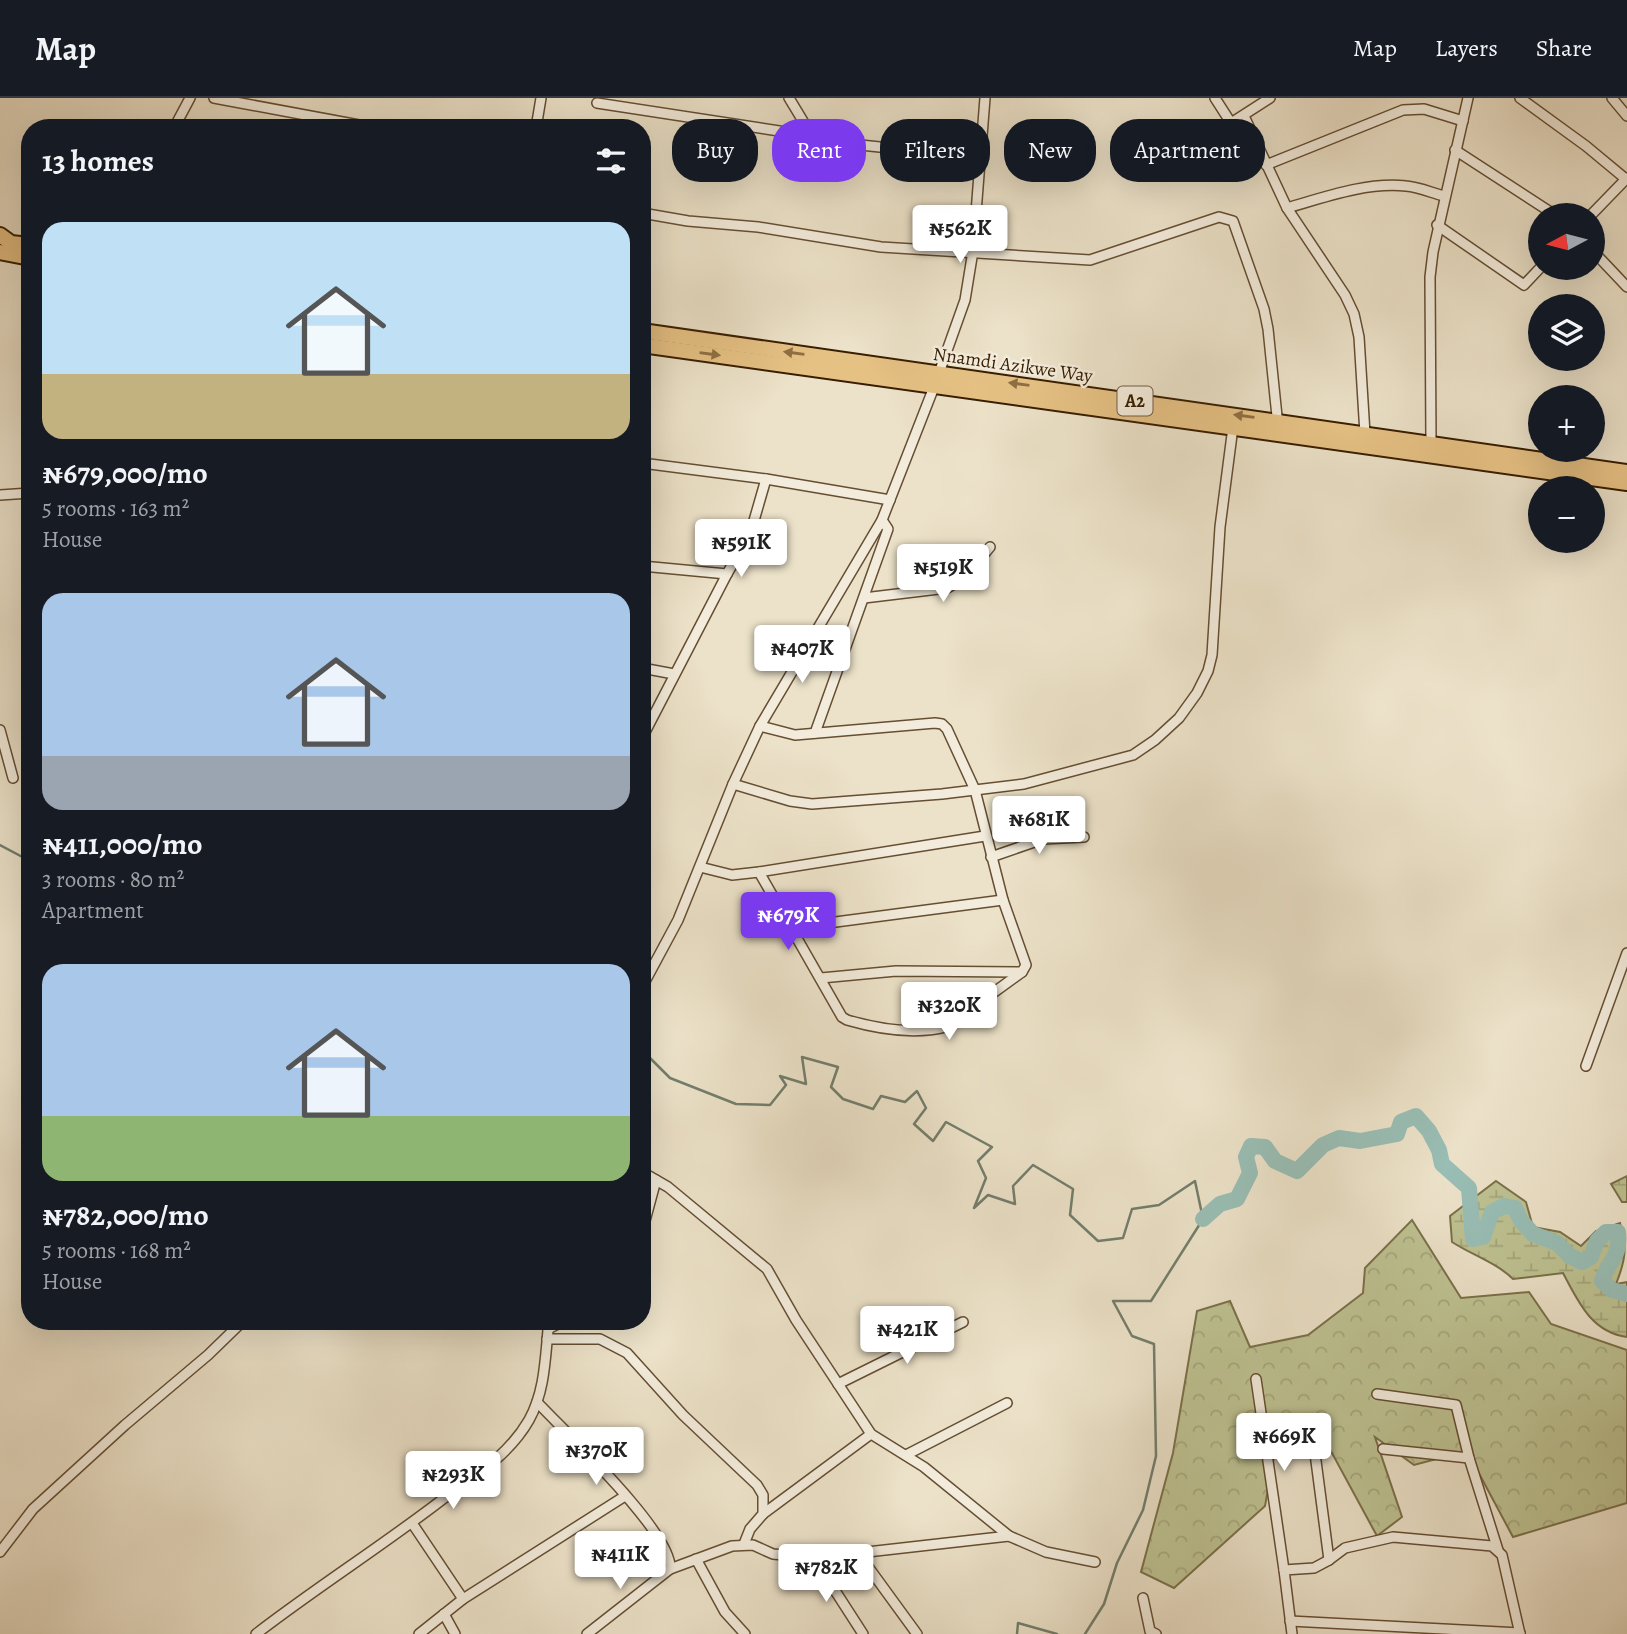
<!DOCTYPE html>
<html lang="en">
<head>
<meta charset="utf-8">
<style>
  body { margin:0; font-family:Alegreya,serif; background:#242831; color:#f1f3f6; height:100vh; display:flex; flex-direction:column; font-size:26px; white-space:nowrap }
  * { box-sizing:border-box; margin:0 }
  p { font-size:23px; color:#9ea1a6 }
  .icon { flex:none; width:38px; height:38px; fill:none; stroke:currentColor; stroke-width:2; stroke-linecap:round; stroke-linejoin:round }
  .map { position:relative; flex:1; overflow:hidden }
  .details { position:absolute; left:21px; top:21px; width:630px; height:1211px; display:flex; flex-direction:column; background:#171b24; border-radius:28px; box-shadow:0 7px 28px #0002 }
  .details>* { flex:none }
  .top-card { position:absolute; left:672px; top:21px; width:665px; height:63px; display:flex; gap:14px }
  .needle { width:46px; rotate:263deg }
  .buttons { position:absolute; left:1528px; top:105px; display:grid; gap:14px }
  .buttons a { display:grid; place-items:center; width:77px; height:77px; border-radius:50%; background:#171b24; box-shadow:0 7px 28px #0002; font-size:35px }
  .price { position:absolute; translate:-50% -60px; padding:0 16px; border-radius:7px; background:#fff; color:#222; font-size:23px; line-height:46px; filter:drop-shadow(0 2px 4px #0008) }
  .price::after { content:''; position:absolute; left:50%; top:42px; width:21px; height:16px; margin-left:-10px; background:inherit; clip-path:polygon(0 0,100% 0,50% 100%) }
  .price.selected { background:#7c3aed; color:#fff }
  ul { padding:0; list-style:none }
  li { display:grid; align-content:center; gap:14px; height:371px; padding:0 21px }
  li span { display:grid; place-items:center; height:217px; border-radius:21px; color:#555 }
  li>.icon { margin-inline-start:auto }
  span .icon { width:126px; height:126px; fill:#fffc; stroke-width:1 }
  li b { font-size:30px }
  h2 { display:flex; justify-content:space-between; align-items:center; height:84px; padding:0 21px; font-size:30px }
  .chip { padding:0 24px; border-radius:28px; background:#171b24; box-shadow:0 7px 28px #0002; font-size:24px; line-height:63px }
  .chip.selected { background:#7c3aed; color:#fff }
  header { display:flex; align-items:center; gap:42px; box-sizing:border-box; height:98px; padding:0 35px; background:#171b24; border-bottom:2px solid #363941 }
  header strong { font-size:33px }
  nav { display:flex; gap:38px; margin-inline-start:auto; font-size:24px }
  .map>svg:first-child { display:block }
</style>
</head>
<body>
<header>
<strong>Map</strong>
<nav><a>Map</a><a>Layers</a><a>Share</a></nav>
</header>
<div class="map">
<svg width="1627" height="1536" viewBox="0 0 1627 1536">
  <defs>
    <pattern id="forest-crowns" width="20" height="18" patternUnits="userSpaceOnUse" patternTransform="scale(1.75)"><rect width="20" height="18" fill="#bec292"/><path d="M2 6a3 3 0 1 1 6 0M12 15a3 3 0 1 1 6 0" fill="none" stroke="#a4a67c"/></pattern>
    <pattern id="wetland-marsh" width="20" height="14" patternUnits="userSpaceOnUse" patternTransform="scale(1.75)"><rect width="20" height="14" fill="#bec292"/><path d="M1 5h8M5 5V1M11 12h8M15 12V8" fill="none" stroke="#a4a67c"/></pattern>
  </defs>
  <rect width="100%" height="100%" fill="#ece2c9"/>
  <filter id="stains"><feTurbulence type="fractalNoise" baseFrequency=".00286" numOctaves="4"/><feColorMatrix values="0 0 0 0 .2 0 0 0 0 .09 0 0 0 0 .02 0 0 0 .5 -.17"/></filter>
  <radialGradient id="worn" r=".72"><stop offset=".6" stop-color="#630" stop-opacity="0"/><stop offset="1" stop-color="#630" stop-opacity=".3"/></radialGradient>
  <path fill="url(#forest-crowns)" stroke="#7b7049" stroke-width="2" d="M 1412,1122 L 1461,1200 L 1529,1194 L 1551,1226 L 1627,1252 L 1627,1405 L 1513,1439 L 1467,1353 L 1414,1367 L 1375,1339 L 1402,1419 L 1377,1438 L 1313,1320 L 1280,1325 L 1265,1408 L 1174,1490 L 1141,1474 L 1173,1355 L 1197,1213 L 1230,1203 L 1250,1249 L 1308,1237 L 1363,1195 L 1365,1170 Z"/>
  <g fill="url(#wetland-marsh)" stroke="#7b7049" stroke-width="2">
    <path d="M 1627,1078 L 1627,1104 L 1622,1104 L 1611,1086 Z"/>
    <path d="M 1496,1083 L 1526,1104 L 1533,1129 L 1560,1134 L 1581,1148 L 1596,1133 L 1620,1125 C 1627,1150 1626,1161 1616,1186 L 1627,1184 L 1627,1239 C 1591,1234 1578,1203 1563,1175 L 1513,1181 C 1497,1165 1472,1157 1452,1144 L 1450,1118 Z"/>
  </g>
  <g fill="none" stroke-linecap="round" stroke-linejoin="round">
    <g stroke="#727e6d" stroke-width="2.5">
      <path d="M 0,747 L 30,763"/>
      <path d="M 642,952 L 670,980 L 736,1006 L 770,1007 L 786,987 L 780,978 L 806,986 L 802,959 L 838,969 L 831,989 L 843,1001 L 873,1011 L 881,998 L 905,1004 L 917,993 L 926,1010 L 914,1026 L 933,1043 L 946,1024 L 992,1049 L 978,1063 L 986,1080 L 974,1110 L 988,1097 L 1015,1106 L 1013,1088 L 1033,1067 L 1073,1091 L 1070,1117 L 1098,1143 L 1123,1140 L 1132,1111 L 1159,1107 L 1195,1083 L 1203,1121 L 1151,1203 L 1113,1203 L 1132,1238 L 1154,1246 L 1156,1358 L 1143,1412 L 1117,1465 L 1104,1506 L 1085,1536"/>
      <path d="M 1017,1536 L 1018,1525 L 1057,1536"/>
    </g>
    <path stroke="#99beb5" stroke-width="16" d="M 1203,1121 L 1220,1106 L 1237,1101 L 1250,1075 L 1246,1059 L 1251,1048 L 1265,1049 L 1275,1063 L 1297,1073 L 1323,1047 L 1339,1040 L 1360,1043 L 1397,1036 L 1401,1024 L 1416,1018 L 1429,1033 L 1439,1052 L 1442,1066 L 1469,1090 L 1473,1141 L 1483,1139 L 1492,1114 L 1504,1108 L 1515,1110 L 1521,1123 L 1533,1136 L 1557,1145 L 1570,1158 L 1582,1164 L 1591,1159 L 1597,1143 L 1606,1134 L 1618,1134 C 1621,1160 1608,1162 1602,1183 L 1612,1192 L 1627,1196"/>
    <g stroke="#654e32" stroke-width="12">
      <g id="minor">
        <path d="M 214,0 L 375,30"/>
        <path d="M 789,0 L 812,38"/>
        <path d="M 1215,0 L 1231,25 L 1270,0"/>
        <path d="M 1520,0 L 1586,48 L 1627,82"/>
        <path d="M 1612,0 L 1627,18"/>
        <path d="M 597,5 L 812,38 L 851,46 L 918,53 L 980,52"/>
        <path d="M 1244,18 L 1287,110 L 1345,197 L 1354,216 L 1359,239 L 1365,336"/>
        <path d="M 174,30 L 190,0"/>
        <path d="M 536,30 L 541,0"/>
        <path d="M 1455,52 L 1555,117"/>
        <path d="M 1266,67 L 1403,12 L 1424,11 L 1463,23"/>
        <path d="M 1287,110 C 1325,99 1366,84 1406,88 C 1419,89 1432,95 1444,98"/>
        <path d="M 642,115 L 688,123 L 758,129 L 881,149 L 1090,162 L 1219,119 L 1233,123 L 1264,211 L 1268,231 L 1278,328"/>
        <path d="M 1591,117 L 1627,80"/>
        <path d="M 1437,127 L 1524,187 L 1540,170"/>
        <path d="M 1592,152 L 1627,189"/>
        <path d="M 1431,345 L 1430,179 L 1433,154 L 1468,0"/>
        <path d="M 642,365 L 766,381 L 890,402"/>
        <path d="M 0,397 L 30,395"/>
        <path d="M 642,468 L 727,476 L 751,433 L 766,381"/>
        <path d="M 864,500 L 947,490 L 964,480 L 990,449"/>
        <path d="M 642,570 L 674,576"/>
        <path d="M 0,632 L 13,680"/>
        <path d="M 815,635 L 888,431 L 882,422"/>
        <path d="M 642,640 L 727,476"/>
        <path d="M 733,686 L 790,703 L 812,706 L 942,696 L 1024,686 L 1133,657 L 1155,642 L 1179,620 L 1197,595 L 1208,573 L 1212,557 L 1220,429 L 1233,329"/>
        <path d="M 991,759 L 1043,741 L 1084,739"/>
        <path d="M 700,769 L 732,777 L 759,774 L 985,738"/>
        <path d="M 759,774 L 842,919 L 847,922 C 878,931 914,937 946,929 L 1022,874 L 1026,867 L 1003,802 L 975,692 L 947,631 L 942,626 L 935,625 L 795,637 L 760,628"/>
        <path d="M 790,830 L 1003,802"/>
        <path d="M 821,880 L 896,873 L 1022,874"/>
        <path d="M 642,889 L 678,822 L 733,686 L 760,628 L 882,422 L 934,289 L 965,202 L 973,153 L 985,0"/>
        <path d="M 1586,968 L 1627,855"/>
        <path d="M 642,1074 L 668,1089 L 767,1171 L 796,1222 L 871,1336 L 924,1369 L 1009,1438 L 1046,1454 L 1095,1464"/>
        <path d="M 642,1134 L 656,1082"/>
        <path d="M 548,1231 L 564,1223"/>
        <path d="M 547,1241 L 600,1241 L 627,1255 L 683,1317 L 757,1387 L 763,1397 L 763,1416 L 750,1431 L 744,1446"/>
        <path d="M 1256,1281 L 1284,1472"/>
        <path d="M 838,1286 L 963,1224"/>
        <path d="M 1377,1296 L 1456,1307 L 1469,1360 L 1498,1452"/>
        <path d="M 537,1304 C 564,1333 674,1436 670,1471"/>
        <path d="M 1311,1325 L 1329,1462"/>
        <path d="M 1383,1351 L 1469,1360"/>
        <path d="M 906,1357 L 1007,1305"/>
        <path d="M 763,1416 L 871,1336"/>
        <path d="M 412,1425 L 463,1501"/>
        <path d="M 0,1454 L 33,1411 L 125,1327 L 208,1257 L 243,1223"/>
        <path d="M 858,1455 L 917,1536"/>
        <path d="M 814,1460 L 863,1536"/>
        <path d="M 696,1461 L 725,1514 L 745,1536"/>
        <path d="M 1143,1500 L 1150,1533 L 1156,1536"/>
        <path d="M 444,1516 L 455,1536"/>
        <path d="M 1290,1523 L 1520,1535"/>
        <path d="M 256,1536 C 317,1489 382,1448 443,1401 C 475,1378 509,1357 529,1322 C 546,1291 545,1257 549,1223"/>
        <path d="M 419,1536 L 463,1501 L 625,1398"/>
        <path d="M 587,1536 L 670,1471 L 732,1448 L 753,1447 L 773,1456 L 814,1460 L 1009,1438"/>
        <path d="M 1292,1536 L 1284,1472 L 1314,1470 L 1329,1462 L 1345,1450 L 1393,1439 L 1492,1448 L 1502,1457 L 1520,1536"/>
      </g>
    </g>
    <g stroke="#381d00" stroke-width="18">
      <g id="highway">
        <path d="M 0,137 L 11,145 L 30,147"/>
        <path d="M 0,154 L 30,160"/>
        <path d="M 642,233 L 1627,374"/>
        <path d="M 642,247 L 1627,385"/>
      </g>
    </g>
    <use href="#minor" stroke="#f3ecdc" stroke-width="9"/>
    <use href="#highway" stroke="#e6c184" stroke-width="14"/>
  </g>
  <defs><path id="oneway-solid" d="M-6-.8H1V-3.2L6.5 0L1 3.2V.8H-6Z" transform="scale(1.75)"/></defs>
  <g fill="#8f6f42">
    <use href="#oneway-solid" transform="translate(794 255) rotate(-172)"/>
    <use href="#oneway-solid" transform="translate(710 256) rotate(8)"/>
    <use href="#oneway-solid" transform="translate(1019 286) rotate(-172)"/>
    <use href="#oneway-solid" transform="translate(1244 318) rotate(-172)"/>
  </g>
  <g text-anchor="middle" stroke-width="5" stroke-linejoin="round" paint-order="stroke">
    <rect fill="#f3ecdc" stroke="#705b42" stroke-width="2" x="1117.5" y="288.5" width="35" height="29" rx="5"/>
    <g font-size="18" font-weight="bold" fill="#381d00">
      <text x="1135" y="309">A2</text>
    </g>
    <g font-size="19" fill="#381d00" stroke="#f3ecdc">
      <text transform="translate(1013 266) rotate(8)" y="7">Nnamdi Azikwe Way</text>
    </g>
  </g>
  <rect width="100%" height="100%" filter="url(#stains)"/>
  <rect width="100%" height="100%" fill="url(#worn)"/>
</svg>
<div class="buttons">
<a><svg class="needle" viewBox="-14 -14 28 28"><path d="M0-13l5 13h-10z" fill="#e53935"/><path d="M0 13l5-13h-10z" fill="#9ea1a6"/></svg></a>
<a><svg class="icon" aria-label="layers" viewBox="0 0 24 24"><path d="M12 4l9 5-9 5-9-5zM3 14l9 5 9-5"/></svg></a>
<a>+</a>
<a>−</a>
</div>
<b class="price" style="left:960px;top:167px">₦562K</b>
<b class="price" style="left:741px;top:481px">₦591K</b>
<b class="price" style="left:943px;top:506px">₦519K</b>
<b class="price" style="left:802px;top:587px">₦407K</b>
<b class="price" style="left:1039px;top:758px">₦681K</b>
<b class="price selected" style="left:788px;top:854px">₦679K</b>
<b class="price" style="left:949px;top:944px">₦320K</b>
<b class="price" style="left:907px;top:1268px">₦421K</b>
<b class="price" style="left:1284px;top:1375px">₦669K</b>
<b class="price" style="left:596px;top:1389px">₦370K</b>
<b class="price" style="left:453px;top:1413px">₦293K</b>
<b class="price" style="left:620px;top:1493px">₦411K</b>
<b class="price" style="left:826px;top:1506px">₦782K</b>
<div class="top-card">
<a class="chip">Buy</a>
<a class="chip selected">Rent</a>
<a class="chip">Filters</a>
<a class="chip">New</a>
<a class="chip">Apartment</a>
</div>
<section class="details">
<h2>13 homes<svg class="icon" aria-label="filters" viewBox="0 0 24 24"><path d="M4 7h16M4 17h16"/><circle cx="9" cy="7" r="2"/><circle cx="15" cy="17" r="2"/></svg></h2>
<ul>
<li><span style="background:linear-gradient(#bfe0f5 70%,#c2b280 0)"><svg class="icon" aria-label="home" viewBox="0 0 24 24"><path d="M3 11l9-7 9 7M6 9v11h12V9"/></svg></span><div><b>₦679,000/mo</b><p>5 rooms · 163 m²</p><p>House</p></div></li>
<li><span style="background:linear-gradient(#a9c7e8 75%,#9aa5b1 0)"><svg class="icon" aria-label="home" viewBox="0 0 24 24"><path d="M3 11l9-7 9 7M6 9v11h12V9"/></svg></span><div><b>₦411,000/mo</b><p>3 rooms · 80 m²</p><p>Apartment</p></div></li>
<li><span style="background:linear-gradient(#a9c7e8 70%,#8fb573 0)"><svg class="icon" aria-label="home" viewBox="0 0 24 24"><path d="M3 11l9-7 9 7M6 9v11h12V9"/></svg></span><div><b>₦782,000/mo</b><p>5 rooms · 168 m²</p><p>House</p></div></li>
</ul>
</section>
</div>
</body>
</html>
